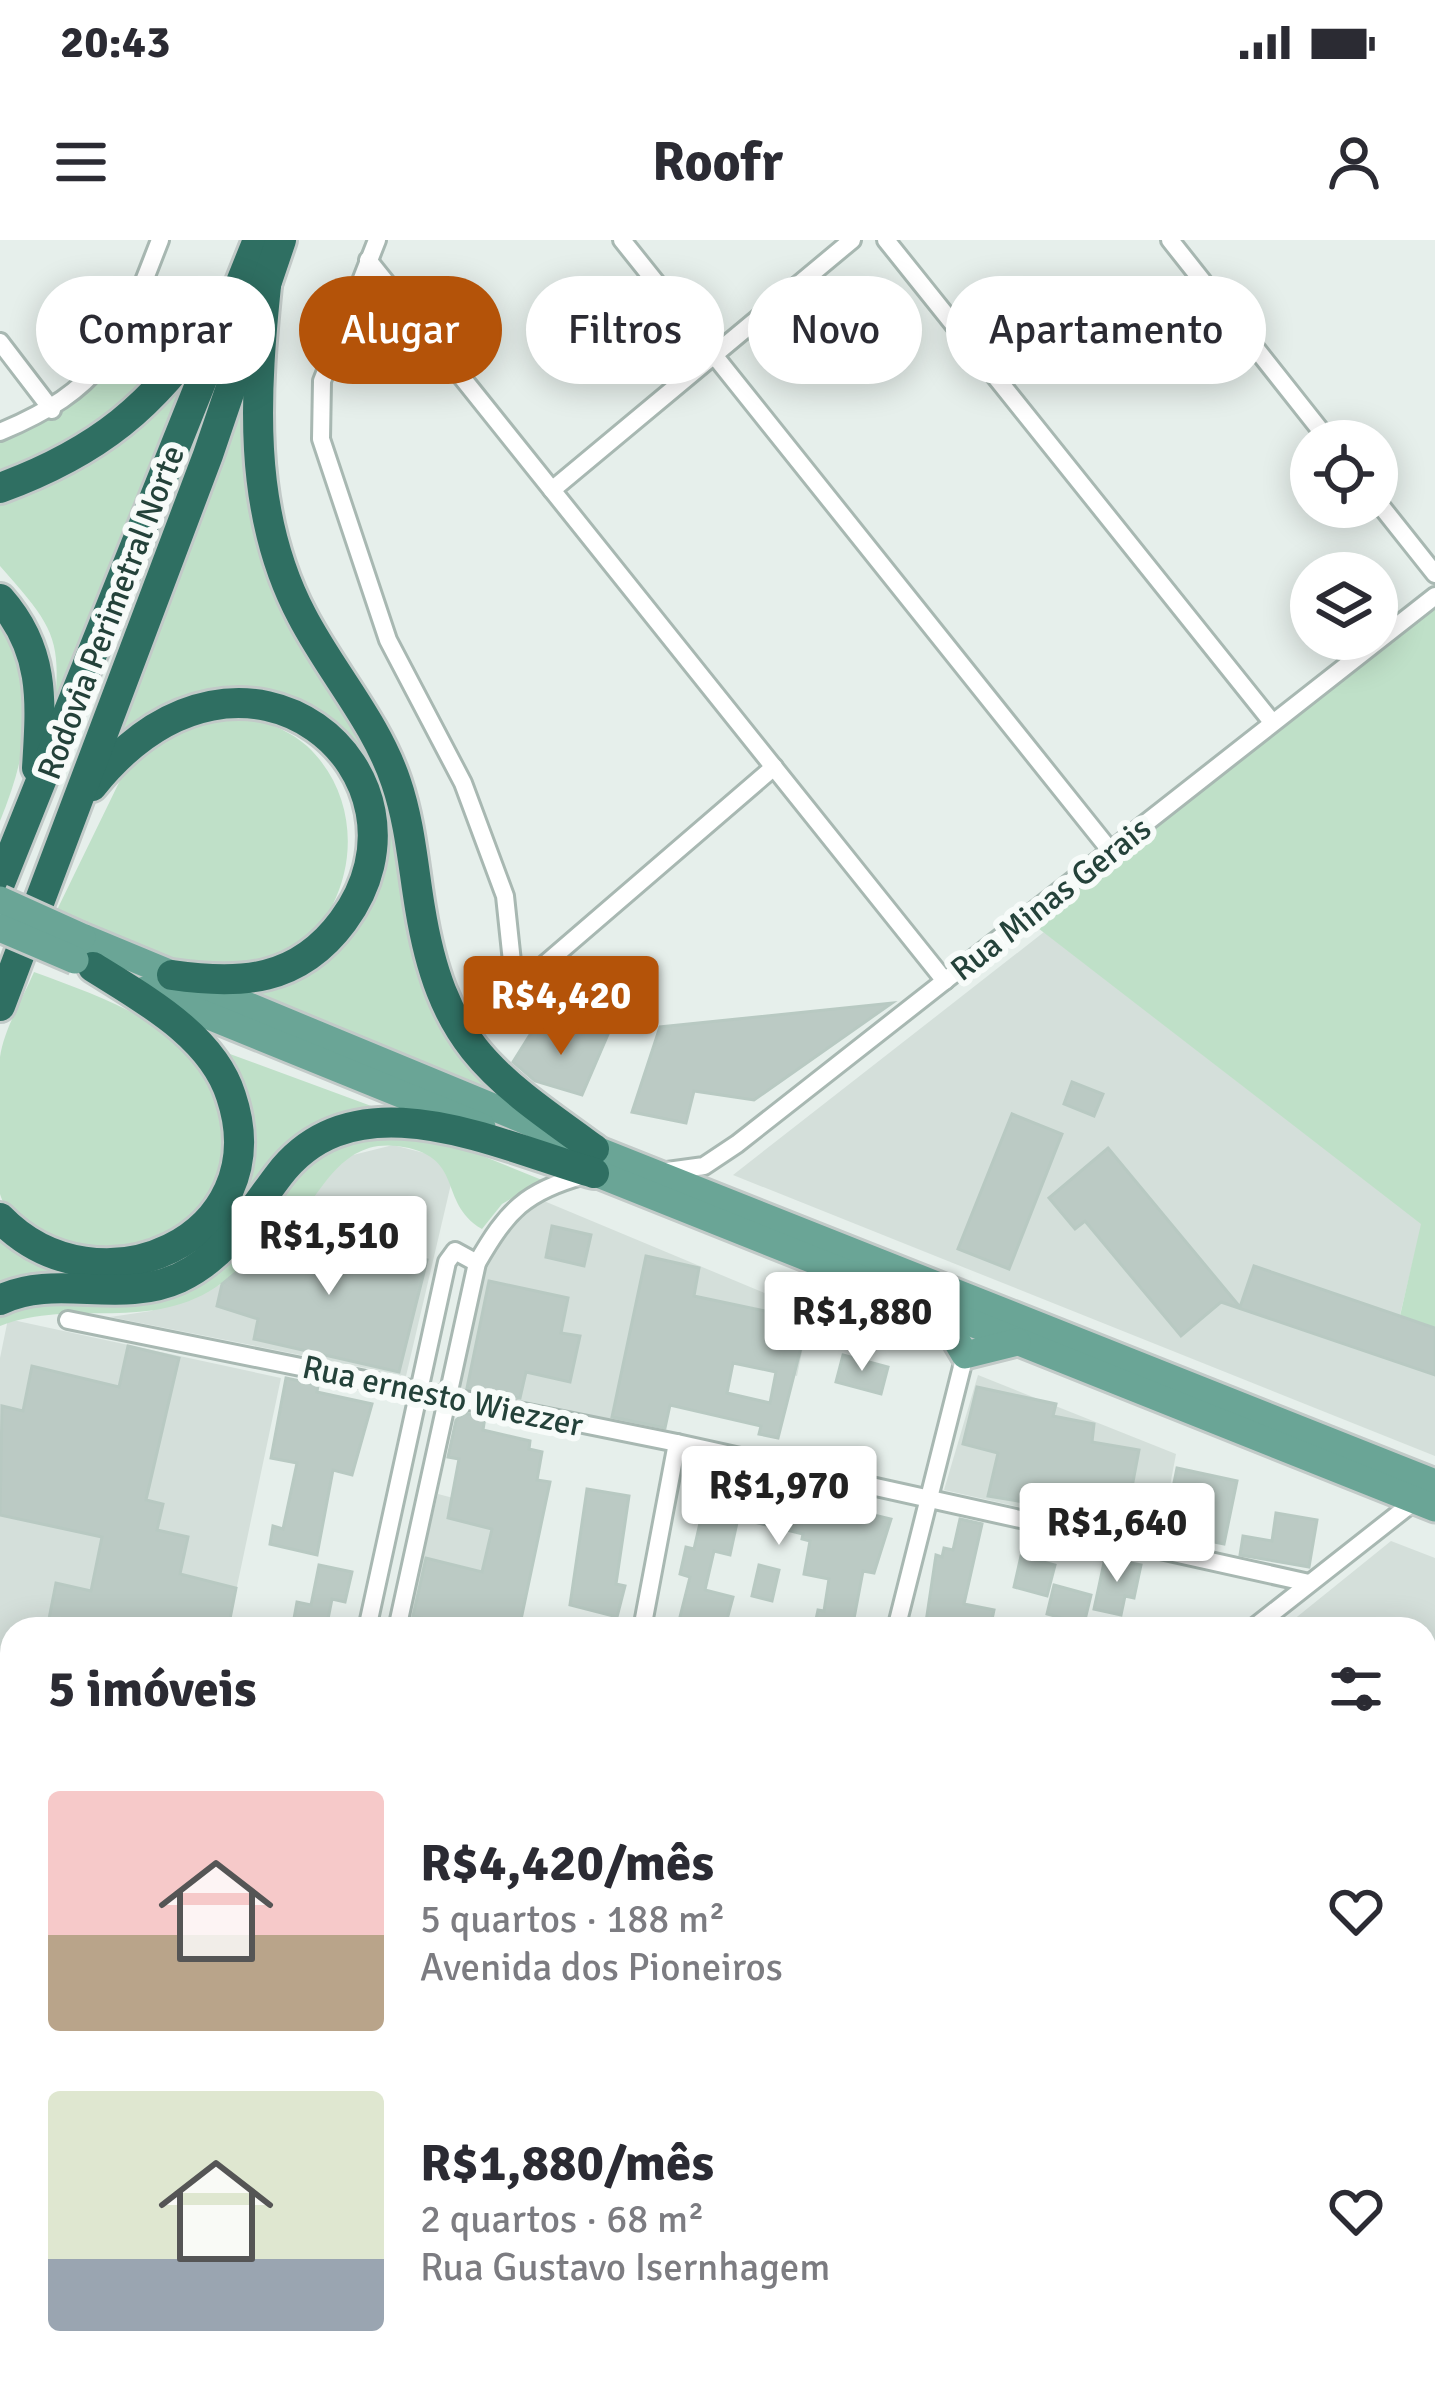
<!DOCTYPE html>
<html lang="pt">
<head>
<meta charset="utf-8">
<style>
  body { margin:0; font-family:Signika,sans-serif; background:#f7f7f7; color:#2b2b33; height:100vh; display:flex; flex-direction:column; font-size:45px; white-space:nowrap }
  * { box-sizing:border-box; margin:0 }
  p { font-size:39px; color:#7c7c81 }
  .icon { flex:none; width:66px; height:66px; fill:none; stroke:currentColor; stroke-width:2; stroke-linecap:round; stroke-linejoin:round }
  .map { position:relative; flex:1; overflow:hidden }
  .drawer { position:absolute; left:0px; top:1377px; width:1437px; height:768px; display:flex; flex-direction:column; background:#fff; border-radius:36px 36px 0 0; box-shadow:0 6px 30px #0003 }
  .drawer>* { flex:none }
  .banner { position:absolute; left:36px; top:36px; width:1365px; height:108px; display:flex; gap:24px }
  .fabs { position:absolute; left:1290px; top:180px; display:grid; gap:24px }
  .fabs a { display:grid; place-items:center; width:108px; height:108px; border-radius:50%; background:#fff; box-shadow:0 6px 30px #0003; font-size:60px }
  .price { position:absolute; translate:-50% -102px; padding:0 27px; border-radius:12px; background:#fff; color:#222; font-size:39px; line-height:78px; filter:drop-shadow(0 3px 6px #0008) }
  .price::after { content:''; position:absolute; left:50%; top:72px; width:36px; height:27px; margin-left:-18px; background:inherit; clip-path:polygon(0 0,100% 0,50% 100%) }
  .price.on { background:#b45309; color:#fff }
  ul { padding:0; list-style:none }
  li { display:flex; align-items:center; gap:36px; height:300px; padding:0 48px }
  li span { display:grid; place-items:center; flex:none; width:336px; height:240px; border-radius:12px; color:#555 }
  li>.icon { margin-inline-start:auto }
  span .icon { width:144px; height:144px; fill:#fffc; stroke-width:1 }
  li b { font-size:51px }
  h2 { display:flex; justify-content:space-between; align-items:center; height:144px; padding:0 48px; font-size:51px }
  .pill { padding:0 42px; border-radius:54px; background:#fff; box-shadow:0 6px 30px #0003; font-size:42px; line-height:108px }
  .pill.on { background:#b45309; color:#fff }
  .status { display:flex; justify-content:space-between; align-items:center; height:84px; padding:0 60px; background:#fff; direction:ltr }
  .status svg { height:33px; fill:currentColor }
  header { display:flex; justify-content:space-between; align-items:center; height:156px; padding:0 48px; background:#fff; font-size:54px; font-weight:700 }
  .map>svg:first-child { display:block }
</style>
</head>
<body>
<div class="status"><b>20:43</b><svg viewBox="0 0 49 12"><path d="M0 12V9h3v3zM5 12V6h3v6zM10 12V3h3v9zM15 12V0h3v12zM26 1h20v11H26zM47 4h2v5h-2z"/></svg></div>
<header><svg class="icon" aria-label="menu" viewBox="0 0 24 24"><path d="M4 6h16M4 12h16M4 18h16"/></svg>Roofr<svg class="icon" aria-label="person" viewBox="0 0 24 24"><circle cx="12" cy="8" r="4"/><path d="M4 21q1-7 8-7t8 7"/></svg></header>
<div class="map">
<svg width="1435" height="2145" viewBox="0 0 1435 2145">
  <rect width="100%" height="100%" fill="#e6efeb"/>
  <g fill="#d4dfda">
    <path d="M 1044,692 L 1422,984 L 1400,1075 L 1435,1088 L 1435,1216 L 733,935 Z"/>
    <path d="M 393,905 L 436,916 L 451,944 L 406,1136 L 110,1077 L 151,1071 L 222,1044 L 287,991 L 330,933 L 349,916 Z"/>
    <path d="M 544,961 L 810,1072 L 797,1136 L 682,1110 L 665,1191 L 458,1148 L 483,1029 L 512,979 Z"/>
    <path d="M 8,1079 L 281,1138 L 228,1389 L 12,1389 L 12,1454 L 0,1451 L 0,1118 Z"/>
    <path d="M 978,1135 L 1176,1214 L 1160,1299 L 944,1250 Z"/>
    <path d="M 438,1254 L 542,1281 L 519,1389 L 404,1389 Z"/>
    <path d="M 1391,1301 L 1435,1318 L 1435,1975 L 1425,1963 L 1425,1389 L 1282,1389 Z"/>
    <path d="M 0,1484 L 12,1487 L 12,1693 L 0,1690 Z"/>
  </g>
  <g fill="#bfe0c8">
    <path d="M 266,40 L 256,250 L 384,518 L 440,759 L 582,902 L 185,739 L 250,745 L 353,670 L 363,548 L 265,460 L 95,523 Z"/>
    <path d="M 123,113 L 161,134 L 94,196 L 0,237 L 0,200 L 55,172 Z"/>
    <path d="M 203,114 L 52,487 C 63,401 58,391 0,326 L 0,259 C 91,239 147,184 203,114 Z"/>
    <path d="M 1435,368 L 1435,1088 L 1400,1076 L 1421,984 L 1025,678 Z"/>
    <path d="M 0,379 C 41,445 28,512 0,581 Z"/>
    <path d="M 241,475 C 265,482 288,489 307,506 C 370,565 357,668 289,715 C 283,719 273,728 266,730 C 207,749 110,696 55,674 L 128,524 L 188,482 Z"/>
    <path d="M 34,732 C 91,753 149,773 194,816 C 213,834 218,857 222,882 C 230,940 195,997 135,1013 C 99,1022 11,994 0,954 C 0,936 0,838 0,817 C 4,789 23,758 34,732 Z"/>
    <path d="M 219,810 L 393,874 C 244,873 276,965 181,1024 C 139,1050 50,1044 0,1047 L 0,992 L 112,1036 L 240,948 Z"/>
    <path d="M 365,893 L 436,897 L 542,940 L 502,964 L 482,989 C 436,962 467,915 397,906 C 338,899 321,957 287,991 C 268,1009 244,1028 222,1043 C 150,1095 74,1057 0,1086 L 0,1069 L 21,1060 L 164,1057 L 307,916 Z"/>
  </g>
  <g fill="#bbcac4" stroke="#b8c9c2" stroke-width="3" fill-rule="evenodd">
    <path d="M 892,763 L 754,860 L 694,851 L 686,883 L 632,872 L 660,787 Z"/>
    <path d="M 533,790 L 609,792 L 582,855 L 535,841 L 513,822 Z"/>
    <path d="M 1072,842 L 1103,854 L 1094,876 L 1064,864 Z"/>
    <path d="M 1012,874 L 1062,894 L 1009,1029 L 958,1009 Z"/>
    <path d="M 1108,908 L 1240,1067 L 1254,1026 L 1435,1088 L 1435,1135 L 1221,1062 L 1181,1096 L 1085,981 L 1075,989 L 1049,958 Z"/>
    <path d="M 552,986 L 591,995 L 584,1026 L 546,1017 Z"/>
    <path d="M 287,991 L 427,1020 L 399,1132 L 254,1099 L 258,1079 L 217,1066 L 222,1044 Z"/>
    <path d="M 646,1016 L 699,1028 L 694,1056 L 775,1073 L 776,1065 L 810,1072 L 778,1198 L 759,1194 L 761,1186 L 670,1165 L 665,1188 L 612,1177 ZM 733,1123 L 776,1132 L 770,1163 L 727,1153 Z"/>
    <path d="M 489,1041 L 568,1058 L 561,1093 L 580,1096 L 570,1142 L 526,1132 L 520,1158 L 467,1148 Z"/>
    <path d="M 128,1106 L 179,1118 L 146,1260 L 163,1264 L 157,1290 L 188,1297 L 180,1334 L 236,1348 L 228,1389 L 47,1389 L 56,1343 L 91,1351 L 102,1297 L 0,1275 L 2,1166 L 23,1171 L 32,1126 L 119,1147 Z"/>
    <path d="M 843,1115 L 888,1127 L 881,1154 L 836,1142 Z"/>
    <path d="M 286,1138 L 318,1145 L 317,1152 L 372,1164 L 352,1235 L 333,1230 L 317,1315 L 270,1304 L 273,1286 L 283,1289 L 297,1223 L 271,1218 Z"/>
    <path d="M 977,1147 L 1056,1164 L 1053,1176 L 1094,1184 L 1092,1202 L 1139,1210 L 1126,1279 L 988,1256 L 998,1213 L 963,1204 Z"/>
    <path d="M 465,1173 L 485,1177 L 483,1190 L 530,1201 L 529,1209 L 542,1212 L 537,1240 L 550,1242 L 519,1389 L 465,1389 L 413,1376 L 426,1318 L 482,1332 L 492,1289 L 448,1278 L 459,1219 L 448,1217 L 456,1180 Z"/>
    <path d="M 696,1226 L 745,1238 L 743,1247 L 788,1258 L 786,1263 L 843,1277 L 845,1268 L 891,1279 L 874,1333 L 863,1331 L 852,1389 L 814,1389 L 818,1370 L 824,1371 L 829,1339 L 804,1334 L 810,1301 L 802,1299 L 803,1294 L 738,1278 L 730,1315 L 714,1311 L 705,1350 L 733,1357 L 725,1387 L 677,1389 L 690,1337 L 680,1334 L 686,1307 L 694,1309 L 707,1253 L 691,1250 Z"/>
    <path d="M 1177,1228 L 1237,1241 L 1224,1304 L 1164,1292 Z"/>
    <path d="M 587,1249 L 629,1256 L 616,1344 L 625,1346 L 617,1377 L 570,1365 Z"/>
    <path d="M 1276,1273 L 1317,1280 L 1309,1327 L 1240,1315 L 1243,1296 L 1272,1301 Z"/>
    <path d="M 960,1279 L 982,1284 L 964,1364 L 994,1370 L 990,1389 L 931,1389 L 932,1383 L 926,1382 L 936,1315 L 942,1317 L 944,1308 L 953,1310 Z"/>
    <path d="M 1021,1316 L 1055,1325 L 1047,1356 L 1014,1347 Z"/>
    <path d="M 1105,1318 L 1141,1325 L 1134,1358 L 1125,1356 L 1121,1375 L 1094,1369 Z"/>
    <path d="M 319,1325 L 352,1332 L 345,1362 L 332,1359 L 326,1389 L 293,1384 L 297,1362 L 311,1365 Z"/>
    <path d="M 759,1325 L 779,1330 L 772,1361 L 752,1356 Z"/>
    <path d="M 1054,1345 L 1091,1355 L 1084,1384 L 1047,1374 Z"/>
  </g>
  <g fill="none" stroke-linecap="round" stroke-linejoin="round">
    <g stroke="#a8b8b2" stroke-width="15">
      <path id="lane" d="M 1425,1599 L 1435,1591"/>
    </g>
    <g stroke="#a8b8b2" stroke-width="22">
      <g id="street">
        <path d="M 377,0 L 322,141 L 321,199 L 388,400 L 463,543 L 505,656 L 515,750 L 774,527"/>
        <path d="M 622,0 L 1109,609"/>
        <path d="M 886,0 L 1272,482"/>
        <path d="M 1170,0 L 1329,201"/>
        <path d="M 368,20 L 945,741"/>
        <path d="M 0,102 L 52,170"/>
        <path d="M 0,192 C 109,146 119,105 160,0"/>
        <path d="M 552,250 L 852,0"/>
        <path d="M 1377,261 L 1435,334"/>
        <path d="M 660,932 L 704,926 L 737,904 L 1435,356"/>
        <path d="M 68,1080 L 677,1203 L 1309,1343"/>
        <path d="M 367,1389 L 447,1022 L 455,1011 L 477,1023"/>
        <path d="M 397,1389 L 477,1023 C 507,971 525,951 585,935"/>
        <path d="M 642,1389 L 677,1203"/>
        <path d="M 896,1389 L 965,1115"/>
        <path d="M 1252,1389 L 1416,1260"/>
        <path d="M 0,1472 L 12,1475"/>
        <path d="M 0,1721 L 12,1723"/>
        <path d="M 0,1970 L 12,1973"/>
        <path d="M 1425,2053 L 1435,2045"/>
        <path d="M 1425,2092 L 1435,2105"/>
        <path d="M 537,2133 L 546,2145"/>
        <path d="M 843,2133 L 853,2145"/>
        <path d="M 1151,2133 L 1161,2145"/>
        <path d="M 198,2145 L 201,2133"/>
        <path d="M 233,2145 L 236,2133"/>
        <path d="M 282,2145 L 297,2133"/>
        <path d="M 1305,2145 L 1321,2133"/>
        <path d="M 1368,2145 L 1383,2133"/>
      </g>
    </g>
    <g stroke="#c2cac8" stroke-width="33">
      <g id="primary">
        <path d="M 82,697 L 594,909 L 1435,1243"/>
        <path d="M 145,750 L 482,887"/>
        <path d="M 573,924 L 1435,1268"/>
        <path d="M 926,1074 L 952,1093 L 965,1115 L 1017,1102"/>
      </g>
    </g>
    <g stroke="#c2cac8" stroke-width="36">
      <g id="highway">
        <path d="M 267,36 C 255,151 246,270 302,376 C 331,432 376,482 396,542 C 410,583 413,626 420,668 C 442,803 489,834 594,909"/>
        <path d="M 0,248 C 98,212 154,166 212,80"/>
        <path d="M 0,359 C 46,411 41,463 37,528"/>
        <path d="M 92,546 C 246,354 450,536 343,681 C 298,742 241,745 172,735"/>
        <path d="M 0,643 L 258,0"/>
        <path d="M 0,766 L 208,215 L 281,0"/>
        <path d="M 0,978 C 98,1079 279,999 231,856 C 212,795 142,758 93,727"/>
        <path d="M 0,1060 C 55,1033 120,1065 179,1038 C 225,1017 250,973 279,935 C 356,834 497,905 594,933"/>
      </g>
    </g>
    <use href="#lane" stroke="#fff" stroke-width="9"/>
    <use href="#street" stroke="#fff" stroke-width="16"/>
    <use href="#primary" stroke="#6aa596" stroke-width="27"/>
    <use href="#highway" stroke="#2f6f62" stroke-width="30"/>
    <g stroke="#c2cac8" stroke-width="33" stroke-linecap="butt">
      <g id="primary-bridge">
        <path d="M 0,660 L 82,697"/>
        <path d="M 0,688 L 75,720"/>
      </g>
    </g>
    <use href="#primary-bridge" stroke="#6aa596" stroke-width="27"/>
  </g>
  <g text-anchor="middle" stroke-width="12" stroke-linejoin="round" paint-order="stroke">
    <g font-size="33" fill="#24423a" stroke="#f7fbf9">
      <text transform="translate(110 372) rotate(-69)" y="12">Rodovia Perimetral Norte</text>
      <text transform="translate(1050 658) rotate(-38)" y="12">Rua Minas Gerais</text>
      <text transform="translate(443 1155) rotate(12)" y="12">Rua ernesto Wiezzer</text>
    </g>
  </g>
</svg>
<div class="fabs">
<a><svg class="icon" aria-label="locate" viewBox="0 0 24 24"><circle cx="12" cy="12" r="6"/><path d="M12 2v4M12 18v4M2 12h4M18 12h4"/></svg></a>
<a><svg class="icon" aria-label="layers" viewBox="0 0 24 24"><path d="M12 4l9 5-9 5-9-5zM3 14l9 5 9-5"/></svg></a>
</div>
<b class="price on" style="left:561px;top:818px">R$4,420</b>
<b class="price" style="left:329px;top:1058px">R$1,510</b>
<b class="price" style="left:862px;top:1134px">R$1,880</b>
<b class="price" style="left:779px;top:1308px">R$1,970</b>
<b class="price" style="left:1117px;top:1345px">R$1,640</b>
<div class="banner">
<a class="pill">Comprar</a>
<a class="pill on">Alugar</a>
<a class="pill">Filtros</a>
<a class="pill">Novo</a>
<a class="pill">Apartamento</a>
</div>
<section class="drawer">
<h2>5 imóveis<svg class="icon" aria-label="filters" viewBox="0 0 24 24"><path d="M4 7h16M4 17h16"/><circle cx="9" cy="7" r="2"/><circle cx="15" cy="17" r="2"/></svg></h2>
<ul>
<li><span style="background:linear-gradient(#f6c9c9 60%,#b9a48a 0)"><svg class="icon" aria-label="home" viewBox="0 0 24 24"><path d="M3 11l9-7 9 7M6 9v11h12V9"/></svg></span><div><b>R$4,420/mês</b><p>5 quartos · 188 m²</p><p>Avenida dos Pioneiros</p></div><svg class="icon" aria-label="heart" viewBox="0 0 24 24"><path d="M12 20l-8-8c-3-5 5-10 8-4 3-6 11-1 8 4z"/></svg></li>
<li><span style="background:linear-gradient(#dfe7d0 70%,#9aa5b1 0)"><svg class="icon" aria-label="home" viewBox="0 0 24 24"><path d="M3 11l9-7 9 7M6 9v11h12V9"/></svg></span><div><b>R$1,880/mês</b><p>2 quartos · 68 m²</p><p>Rua Gustavo Isernhagem</p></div><svg class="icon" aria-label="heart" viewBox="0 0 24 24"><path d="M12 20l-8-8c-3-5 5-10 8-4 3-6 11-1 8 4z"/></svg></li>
</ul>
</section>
</div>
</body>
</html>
